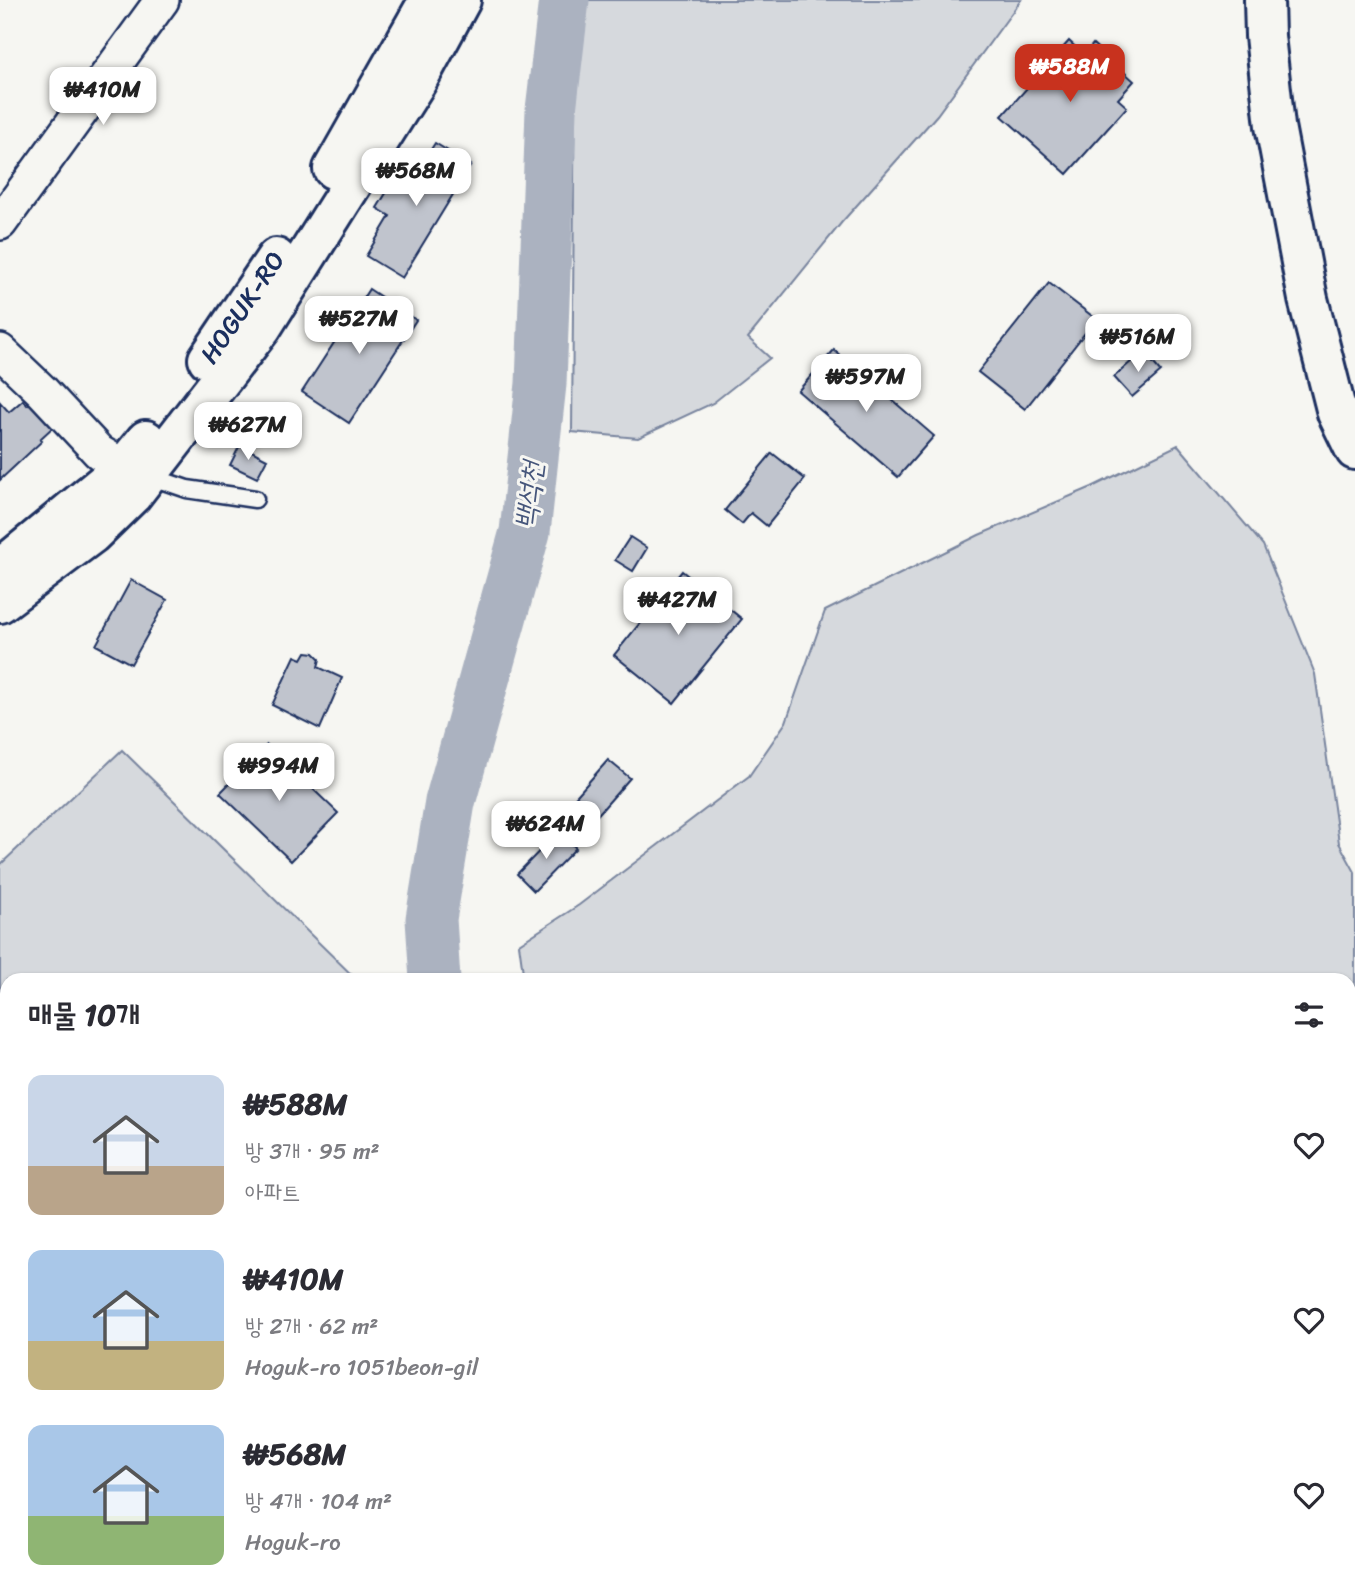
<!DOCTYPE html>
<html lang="ko">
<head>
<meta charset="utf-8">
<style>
  body { margin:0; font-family:Sriracha,"Poor Story",sans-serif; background:#f7f7f7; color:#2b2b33; height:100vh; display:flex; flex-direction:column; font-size:26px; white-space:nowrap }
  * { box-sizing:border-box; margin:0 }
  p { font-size:23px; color:#7c7c81 }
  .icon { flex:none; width:38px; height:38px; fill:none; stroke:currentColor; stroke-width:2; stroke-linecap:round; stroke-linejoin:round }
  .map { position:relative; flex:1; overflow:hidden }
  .details { position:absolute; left:0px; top:973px; width:1356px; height:623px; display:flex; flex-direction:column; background:#fff; border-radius:21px 21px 0 0; box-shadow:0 2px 5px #0004 }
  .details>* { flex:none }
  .price { position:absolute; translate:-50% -60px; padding:0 16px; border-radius:14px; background:#fff; color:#222; font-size:23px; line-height:46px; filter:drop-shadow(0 2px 4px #0008) }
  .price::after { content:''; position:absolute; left:50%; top:42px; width:21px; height:16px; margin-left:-10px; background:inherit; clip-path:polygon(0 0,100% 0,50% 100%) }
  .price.on { background:#c8321e; color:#fff }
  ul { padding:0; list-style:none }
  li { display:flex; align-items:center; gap:21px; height:175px; padding:0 28px }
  li span { display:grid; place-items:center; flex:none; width:196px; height:140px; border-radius:14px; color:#555 }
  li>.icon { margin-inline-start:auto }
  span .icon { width:84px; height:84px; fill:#fffc; stroke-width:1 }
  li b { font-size:30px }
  h2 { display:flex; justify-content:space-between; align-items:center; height:84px; padding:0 28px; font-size:30px }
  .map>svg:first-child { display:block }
</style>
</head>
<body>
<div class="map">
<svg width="1355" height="1596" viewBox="0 0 1355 1596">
  <rect width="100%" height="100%" fill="#f6f6f2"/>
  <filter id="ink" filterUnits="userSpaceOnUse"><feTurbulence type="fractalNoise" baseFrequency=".0143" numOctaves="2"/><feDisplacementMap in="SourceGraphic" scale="14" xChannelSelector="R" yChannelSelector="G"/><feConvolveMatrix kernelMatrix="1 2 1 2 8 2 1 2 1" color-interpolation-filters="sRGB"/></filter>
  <g filter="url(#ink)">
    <g fill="#d6d9dd" stroke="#78849e" stroke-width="2">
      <path d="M 583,0 L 1021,0 L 937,115 L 842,222 L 748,338 L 770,358 L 713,403 L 638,438 L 572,432 L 575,60 L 578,15 Z"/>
      <path d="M 1178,445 L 1263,545 L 1315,674 L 1339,843 L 1355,872 L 1355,1596 L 0,1596 L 0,1515 L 7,1516 L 7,1589 L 1349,1589 L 1349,980 L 524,980 L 519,944 L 579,905 L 749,776 L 786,722 L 825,611 L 979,535 L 1092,487 Z"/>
      <path d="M 122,750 L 357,980 L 7,980 L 7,1272 L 0,1264 L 0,865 Z"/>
    </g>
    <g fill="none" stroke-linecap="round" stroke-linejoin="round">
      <g stroke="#abb2c0" stroke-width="51">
        <path d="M 435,980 L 431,919 L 450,802 L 525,532 L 541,384 L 551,110 L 564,0"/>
        <path d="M 0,1382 L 7,1385"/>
      </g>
    </g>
    <g fill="#c0c4cd" stroke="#1b2f5e" stroke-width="2">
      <path d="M 1069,41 L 1084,55 L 1093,44 L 1134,81 L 1118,99 L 1127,107 L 1067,174 L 1002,116 Z"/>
      <path d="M 435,143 L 471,165 L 402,278 L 366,256 L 390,216 L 377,208 L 405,162 L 418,170 Z"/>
      <path d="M 1049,283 L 1096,319 L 1025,409 L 978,372 Z"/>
      <path d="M 369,289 L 416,320 L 349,423 L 302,392 Z"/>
      <path d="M 834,350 L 934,436 L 898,477 L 798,391 Z"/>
      <path d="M 1143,351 L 1161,372 L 1132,397 L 1114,377 Z"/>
      <path d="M 23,400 L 27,405 L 30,403 L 53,427 L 40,439 L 42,441 L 0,480 L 0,402 L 9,412 Z"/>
      <path d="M 240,445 L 267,459 L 257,478 L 230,465 Z"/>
      <path d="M 772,453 L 805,479 L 767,526 L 751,513 L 742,524 L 725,510 Z"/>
      <path d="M 630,537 L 647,548 L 633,571 L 615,560 Z"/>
      <path d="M 682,571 L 742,619 L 674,703 L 614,655 Z"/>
      <path d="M 131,580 L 167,600 L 131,664 L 96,645 Z"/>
      <path d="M 306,652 L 314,653 L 320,659 L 318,667 L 342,678 L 320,729 L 272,705 L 295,656 L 302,659 Z"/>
      <path d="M 267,745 L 338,813 L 291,861 L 220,793 Z"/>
      <path d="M 608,760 L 630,778 L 586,828 L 564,810 Z"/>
      <path d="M 559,831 L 576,848 L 534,891 L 517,874 Z"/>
      <path d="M 0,1311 L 7,1319 L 7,1334 L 0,1340 Z"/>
    </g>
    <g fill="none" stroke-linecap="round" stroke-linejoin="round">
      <g stroke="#1b2f5e" stroke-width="21">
        <path id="service" d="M 146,475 L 187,489 L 255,499"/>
      </g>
      <g stroke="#1b2f5e" stroke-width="38">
        <g id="minor">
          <path d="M 0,223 L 162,0"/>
          <path d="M 0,351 L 42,391 L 99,452 L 124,467"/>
        </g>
      </g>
      <g stroke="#1b2f5e" stroke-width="44">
        <g id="primary">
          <path d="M 333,169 L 429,0"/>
          <path d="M 208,359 L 276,258"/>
          <path d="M 0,569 L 124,467 L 146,440"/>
          <path d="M 0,603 L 92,534 L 132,495 L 262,327 L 417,81 L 461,0"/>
        </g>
      </g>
      <g stroke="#1b2f5e" stroke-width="44">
        <path id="trunk" d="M 1264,0 L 1265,36 L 1275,126 L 1308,299 L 1337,413 L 1355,450"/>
      </g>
      <use href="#service" stroke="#f6f6f2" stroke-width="16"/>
      <use href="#minor" stroke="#f6f6f2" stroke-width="33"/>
      <use href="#primary" stroke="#f6f6f2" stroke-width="38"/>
      <use href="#trunk" stroke="#f6f6f2" stroke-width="38"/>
    </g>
  </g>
  <g text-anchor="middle" stroke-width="6" stroke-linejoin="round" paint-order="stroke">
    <g font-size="26" fill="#1b2f5e" stroke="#f6f6f2">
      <text transform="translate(242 307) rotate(-56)" y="9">HOGUK-RO</text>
    </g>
    <g font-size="28" font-style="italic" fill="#46567b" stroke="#f6f6f2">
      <text transform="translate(528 495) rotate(-83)" y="10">백석천</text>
    </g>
  </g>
</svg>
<b class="price on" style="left:1070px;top:104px">₩588M</b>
<b class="price" style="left:103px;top:127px">₩410M</b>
<b class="price" style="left:416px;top:208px">₩568M</b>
<b class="price" style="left:359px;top:356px">₩527M</b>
<b class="price" style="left:1138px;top:374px">₩516M</b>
<b class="price" style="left:866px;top:414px">₩597M</b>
<b class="price" style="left:248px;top:462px">₩627M</b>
<b class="price" style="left:678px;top:637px">₩427M</b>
<b class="price" style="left:279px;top:803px">₩994M</b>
<b class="price" style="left:546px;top:861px">₩624M</b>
<section class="details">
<h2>매물 10개<svg class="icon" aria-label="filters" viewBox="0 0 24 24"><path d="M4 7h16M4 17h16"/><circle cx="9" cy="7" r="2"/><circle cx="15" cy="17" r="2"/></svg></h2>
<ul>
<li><span style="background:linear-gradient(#c9d6e8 65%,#b9a48a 0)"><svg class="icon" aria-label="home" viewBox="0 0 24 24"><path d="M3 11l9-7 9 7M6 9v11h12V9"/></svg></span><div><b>₩588M</b><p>방 3개 · 95 m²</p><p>아파트</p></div><svg class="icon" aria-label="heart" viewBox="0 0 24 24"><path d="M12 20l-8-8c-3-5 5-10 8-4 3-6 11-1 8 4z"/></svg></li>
<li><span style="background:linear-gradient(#a9c7e8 65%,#c2b280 0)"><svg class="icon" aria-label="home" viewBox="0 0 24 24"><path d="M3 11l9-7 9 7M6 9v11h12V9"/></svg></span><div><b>₩410M</b><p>방 2개 · 62 m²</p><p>Hoguk-ro 1051beon-gil</p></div><svg class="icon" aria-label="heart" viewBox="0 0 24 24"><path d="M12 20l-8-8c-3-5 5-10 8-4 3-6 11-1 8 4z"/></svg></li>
<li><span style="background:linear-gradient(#a9c7e8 65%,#8fb573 0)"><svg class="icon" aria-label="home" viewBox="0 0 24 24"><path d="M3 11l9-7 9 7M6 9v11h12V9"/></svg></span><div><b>₩568M</b><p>방 4개 · 104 m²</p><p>Hoguk-ro</p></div><svg class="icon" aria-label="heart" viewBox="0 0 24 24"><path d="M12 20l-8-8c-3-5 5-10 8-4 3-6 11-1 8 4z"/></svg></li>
</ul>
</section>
</div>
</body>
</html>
